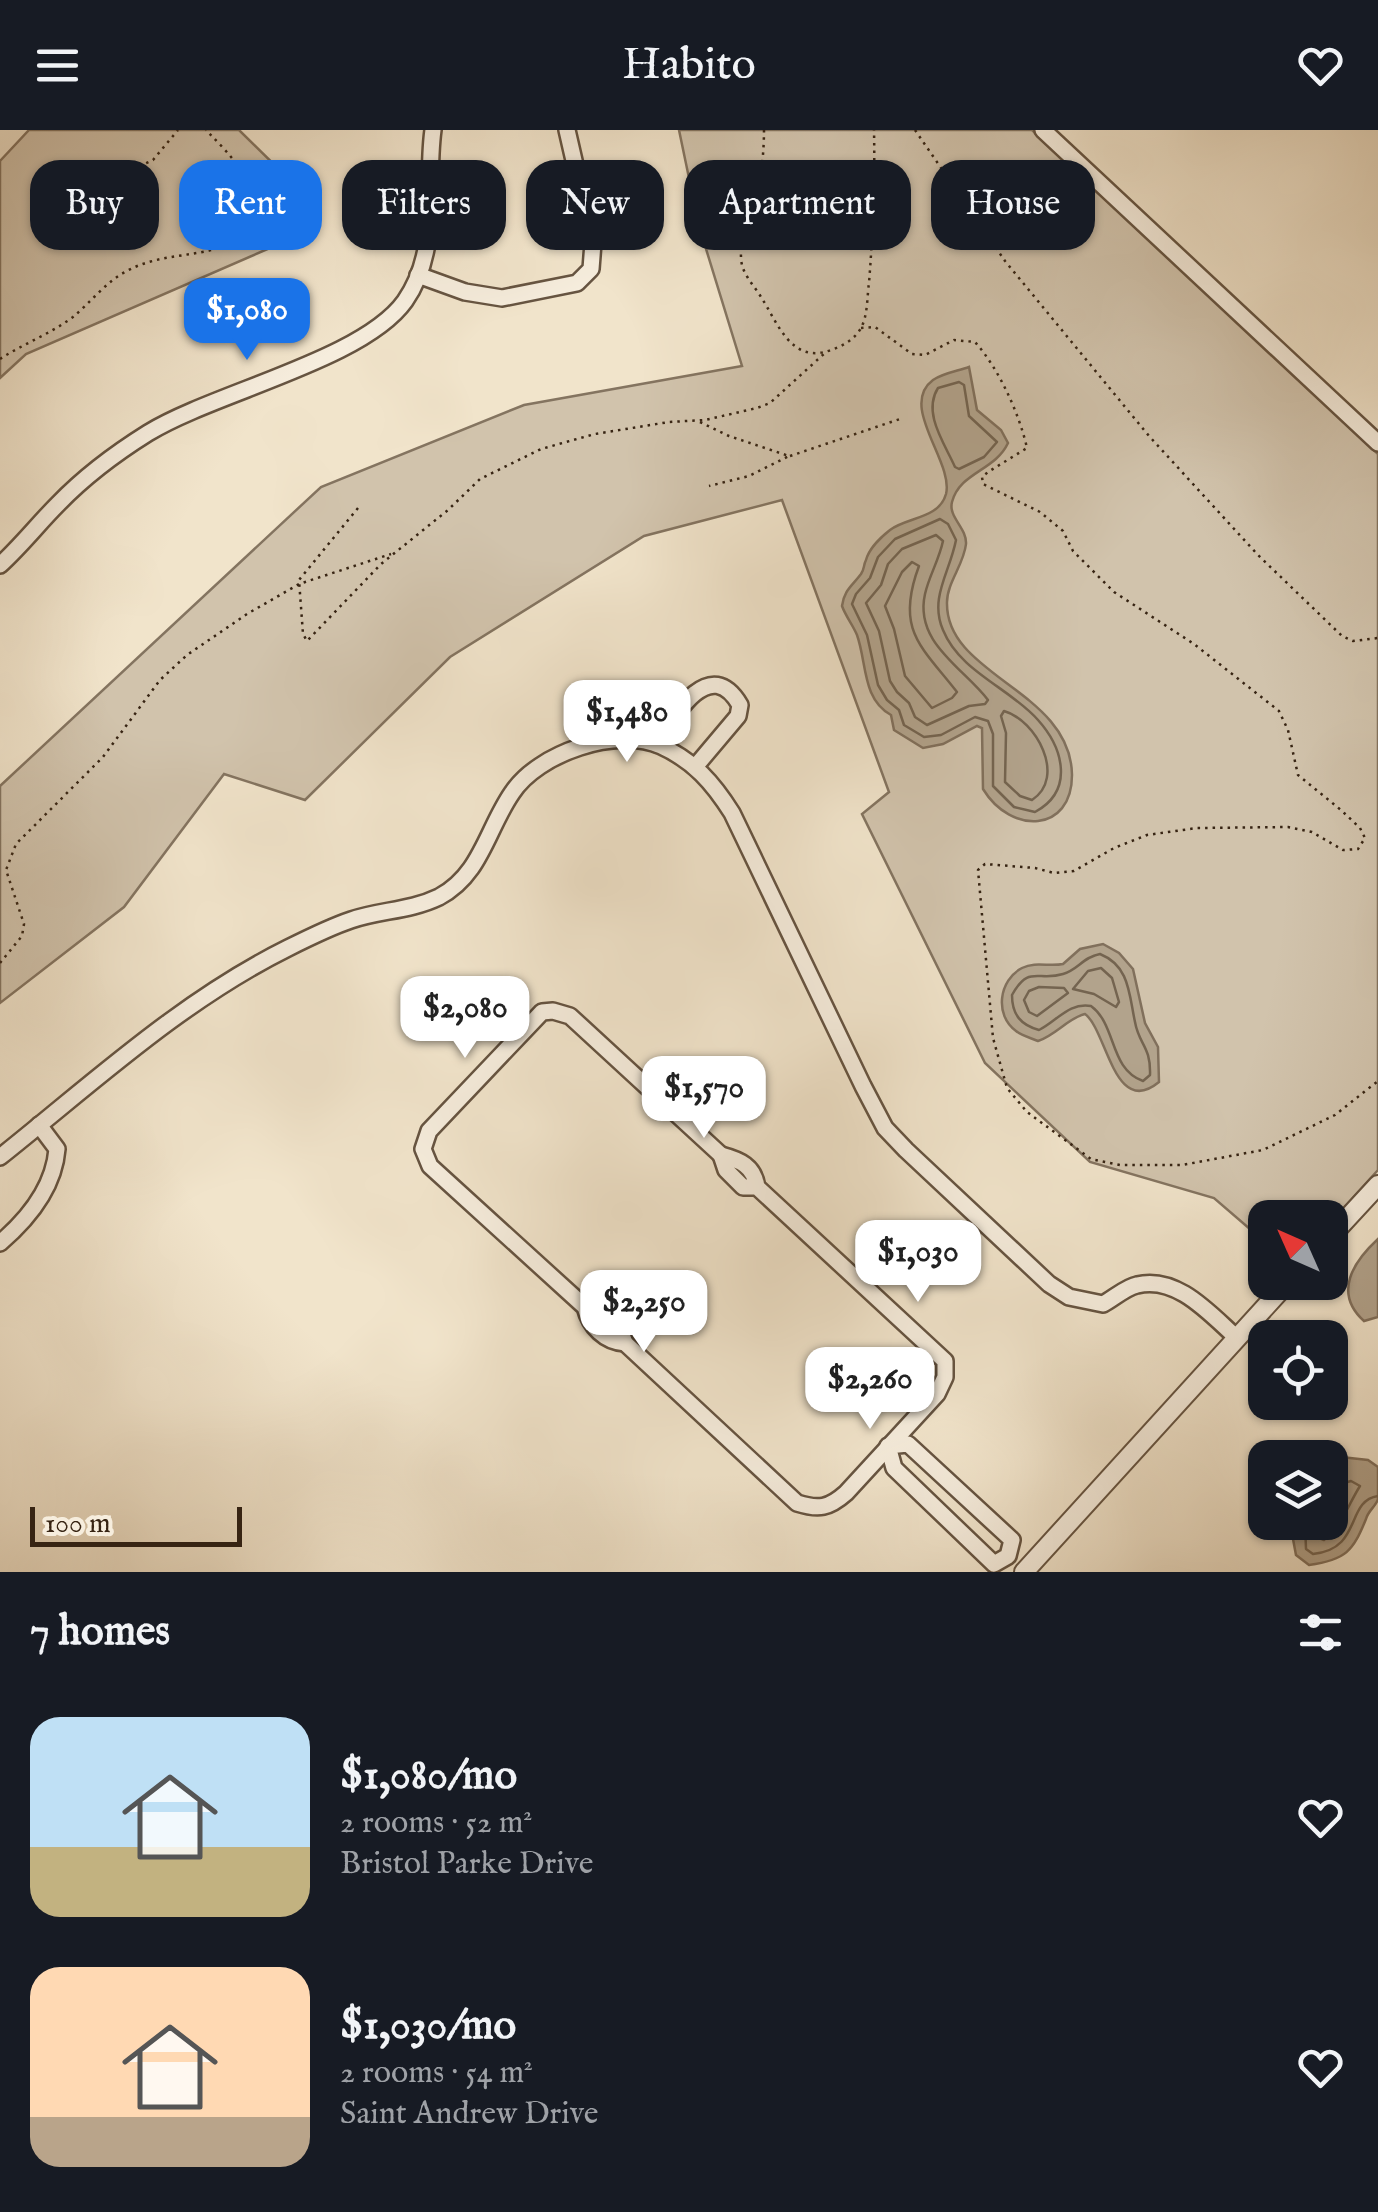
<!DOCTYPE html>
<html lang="en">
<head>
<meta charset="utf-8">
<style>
  body { margin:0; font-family:"IM FELL English",serif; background:#20242c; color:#f1f3f6; height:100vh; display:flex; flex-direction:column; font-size:38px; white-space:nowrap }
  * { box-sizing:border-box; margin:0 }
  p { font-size:32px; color:#9ea1a6 }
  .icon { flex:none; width:55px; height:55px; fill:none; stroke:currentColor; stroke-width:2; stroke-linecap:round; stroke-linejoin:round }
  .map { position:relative; height:1442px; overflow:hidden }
  .panel { display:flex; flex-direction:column; background:#171b24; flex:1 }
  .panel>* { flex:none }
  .hud { position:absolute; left:30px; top:30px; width:1320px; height:90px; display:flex; gap:20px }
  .needle { width:65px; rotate:315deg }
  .controls { position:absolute; left:1248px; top:1070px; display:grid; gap:20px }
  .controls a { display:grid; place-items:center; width:100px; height:100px; border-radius:20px; background:#171b24; box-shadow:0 2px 8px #0004; font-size:50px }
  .scale { position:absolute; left:30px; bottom:25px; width:212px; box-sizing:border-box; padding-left:10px; border:5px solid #372413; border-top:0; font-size:28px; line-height:35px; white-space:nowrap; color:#372413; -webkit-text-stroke:8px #f6eddd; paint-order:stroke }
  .price { position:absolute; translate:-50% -85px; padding:0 22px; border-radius:20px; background:#fff; color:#222; font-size:32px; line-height:65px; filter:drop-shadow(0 2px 5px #0008) }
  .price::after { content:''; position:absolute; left:50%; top:60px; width:30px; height:22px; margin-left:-15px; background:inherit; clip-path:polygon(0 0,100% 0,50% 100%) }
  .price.active { background:#1a73e8; color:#fff }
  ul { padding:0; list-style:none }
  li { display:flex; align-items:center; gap:30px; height:250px; padding:0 30px }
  li span { display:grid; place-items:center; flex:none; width:280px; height:200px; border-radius:30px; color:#555 }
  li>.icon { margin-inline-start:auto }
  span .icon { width:120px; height:120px; fill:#fffc; stroke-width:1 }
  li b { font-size:42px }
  h2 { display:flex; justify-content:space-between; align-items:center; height:120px; padding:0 30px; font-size:42px }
  .pill { padding:0 35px; border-radius:30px; background:#171b24; box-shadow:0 2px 8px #0004; font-size:35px; line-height:90px }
  .pill.active { background:#1a73e8; color:#fff }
  header { display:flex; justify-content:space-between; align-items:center; height:130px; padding:0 30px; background:#171b24; font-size:45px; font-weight:600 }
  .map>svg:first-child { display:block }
</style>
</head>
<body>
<header><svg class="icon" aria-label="menu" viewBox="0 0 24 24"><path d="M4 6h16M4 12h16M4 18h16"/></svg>Habito<svg class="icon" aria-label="heart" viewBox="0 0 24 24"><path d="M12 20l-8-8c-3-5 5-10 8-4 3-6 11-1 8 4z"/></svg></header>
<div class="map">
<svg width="1378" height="1442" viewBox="0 0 1378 1442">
  <rect width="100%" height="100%" fill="#f1e4cb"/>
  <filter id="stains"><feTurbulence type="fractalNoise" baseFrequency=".002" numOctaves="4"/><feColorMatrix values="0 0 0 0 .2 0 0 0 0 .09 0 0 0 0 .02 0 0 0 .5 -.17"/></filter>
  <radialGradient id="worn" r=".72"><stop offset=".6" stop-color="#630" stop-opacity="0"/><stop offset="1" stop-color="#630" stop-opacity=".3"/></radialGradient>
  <g fill="#d1c3ac" stroke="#847460" stroke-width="2.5">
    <path d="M 29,0 L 239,0 L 300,60 L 286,111 L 26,224 L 0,248 L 0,31 Z"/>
    <path d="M 679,0 L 1032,0 L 1378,324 L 1378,1040 L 1330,1093 L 1330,1088 L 1265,1088 L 1265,1112 L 1214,1068 L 1090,1032 L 985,933 L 862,684 L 889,662 L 782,370 L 644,406 L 450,527 L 305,670 L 224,644 L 124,777 L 0,873 L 0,656 L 321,357 L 524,275 L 742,236 L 699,96 Z"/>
  </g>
  <g fill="#b2a38c" stroke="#81705c" stroke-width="2.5">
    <path d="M 969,237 L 977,280 L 1001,300 L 1008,313 C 995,341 960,342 952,372 C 948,387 967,398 966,414 C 964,434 947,453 947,472 C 945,546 1071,560 1072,645 C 1072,703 1011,705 983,659 L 982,598 L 977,596 L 943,614 L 923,618 L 894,600 L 891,585 C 862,569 867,533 857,505 C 853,495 846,487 842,476 C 844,460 852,456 861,444 C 865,438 863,436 866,430 C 869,419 881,407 890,400 C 907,387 939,389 946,364 C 954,332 898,276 933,250 C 943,243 958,241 969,237 Z"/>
    <path d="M 1103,814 L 1119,823 L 1133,839 L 1145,893 L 1158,917 L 1159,952 C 1114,989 1107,900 1085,884 C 1068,888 1056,905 1038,911 C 1031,908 1022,906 1016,901 C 994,885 999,850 1022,838 C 1036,831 1049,837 1063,834 L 1080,819 Z"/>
    <path d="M 1378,1109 L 1378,1187 L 1364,1191 C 1333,1163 1353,1132 1378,1109 Z"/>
    <path d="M 1341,1327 L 1368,1330 L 1378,1337 C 1378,1347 1378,1359 1378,1369 C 1376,1376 1368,1381 1366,1389 C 1353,1421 1346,1430 1309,1435 L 1296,1425 L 1293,1409 L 1296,1395 L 1330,1392 L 1330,1339 Z"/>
  </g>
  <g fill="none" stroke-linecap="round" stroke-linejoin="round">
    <g stroke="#746450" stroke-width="2.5">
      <path d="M 959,252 L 964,255 L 969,286 L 997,312 L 984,327 L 959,339 L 955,337 C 945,314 922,283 938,258 Z"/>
      <path d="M 940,389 L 948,394 L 956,410 C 950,442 929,468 943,500 C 960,542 1010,558 1038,590 C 1064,619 1074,661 1035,682 L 1014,677 L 993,656 L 993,604 L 988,591 L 975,587 L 941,605 L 924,607 L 904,595 L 899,580 L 887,570 L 878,555 L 867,505 L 852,474 L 856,464 L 870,448 L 878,427 L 895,409 Z"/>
      <path d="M 936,405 L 943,411 C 939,430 929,446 925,464 C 914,513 964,538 988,570 L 985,574 L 969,576 L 927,595 L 915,587 L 909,573 L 897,562 L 890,551 L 879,501 L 866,473 L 881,455 L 888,434 L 902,419 Z"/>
      <path d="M 912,432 L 919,436 C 895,500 921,516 957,562 L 952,568 L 932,578 L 905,546 L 894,499 L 885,476 L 902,442 Z"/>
      <path d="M 1004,581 C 1036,590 1067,647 1032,670 L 1020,666 L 1005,652 L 1006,603 L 1001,586 Z"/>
      <path d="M 1100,824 C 1130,836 1129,865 1135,892 C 1139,915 1151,916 1150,945 L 1143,951 C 1109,939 1117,895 1091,876 C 1069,872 1057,891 1039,900 C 1021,895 1012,885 1012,865 C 1029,834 1038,852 1063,844 C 1078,840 1083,827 1100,824 Z"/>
      <path d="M 1101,838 L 1112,848 L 1119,872 L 1116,877 L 1094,864 L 1073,859 L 1088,841 Z"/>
      <path d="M 1039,857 L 1064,858 L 1068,863 L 1037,886 L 1029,882 L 1024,870 L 1029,861 Z"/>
      <path d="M 1305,1392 L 1306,1419 L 1313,1424 C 1363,1419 1345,1371 1378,1366"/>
      <path d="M 1318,1392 L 1317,1407 L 1324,1410 C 1342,1396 1348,1375 1360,1356 L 1351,1351 L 1330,1357"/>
    </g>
    <g stroke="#665441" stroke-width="20">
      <g id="minor">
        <path d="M 1043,0 L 1378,313"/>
        <path d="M 418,145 L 465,162 L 502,168 L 577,153 L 591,139 L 593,113 L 567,0"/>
        <path d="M 0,435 C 21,416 38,394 58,374 C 84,347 116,323 148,303 C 215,262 363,230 405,171 C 441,119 425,58 433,0"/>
        <path d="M 657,614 C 675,584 710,524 740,575 L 738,586 L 695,637"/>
        <path d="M 0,1027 C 93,953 181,871 288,818 C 308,808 330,797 351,790 C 380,780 410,781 439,767 C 481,745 487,699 512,663 C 538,623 617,596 661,616 C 694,631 713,653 732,683 L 863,956 L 885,998 L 906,1020 L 1049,1154 L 1069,1167 L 1103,1174 C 1113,1169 1126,1157 1137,1155 C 1177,1145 1210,1184 1237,1208"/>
        <path d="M 0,1113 C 28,1089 54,1057 57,1019 L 39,995"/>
        <path d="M 585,1177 L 596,1175 C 610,1187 620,1196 625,1213 C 605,1212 590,1197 585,1177 L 430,1036 L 423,1019 L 429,1001 L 542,882 L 553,881 L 570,886 L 721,1025"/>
        <path d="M 625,1213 L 797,1373 C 819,1380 829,1378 846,1363 L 937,1264 L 945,1247 L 945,1231 L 757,1057 C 754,1036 740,1030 721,1025 L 726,1040 L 743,1057 L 757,1057"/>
        <path d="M 908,1314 L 1012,1410 L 1008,1426 L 994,1434 L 894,1338 L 888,1316 Z"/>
      </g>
    </g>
    <g stroke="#665441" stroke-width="22">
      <g id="tertiary">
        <path d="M 1330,1107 L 1378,1055"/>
        <path d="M 1024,1442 L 1288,1152"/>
      </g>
    </g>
    <g stroke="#372413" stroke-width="2.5" stroke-dasharray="2.5 5" stroke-linecap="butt">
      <path d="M 764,0 C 764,26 760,58 754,83 C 750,98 740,111 741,127 C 741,143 753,154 761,167 C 778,193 791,235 831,220 C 843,216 855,209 861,198 C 868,185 867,166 869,153 C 873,102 875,51 874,0"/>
      <path d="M 915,0 L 1005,131 L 1149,306 L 1258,425 L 1342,506 L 1353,511 L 1378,508"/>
      <path d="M 119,46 L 153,30 L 178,0"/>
      <path d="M 861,198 L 875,197 L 912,224 L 925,225 L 954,210 L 975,212 C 999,239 1019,283 1027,318 L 988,342 L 982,347 L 983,354 L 1040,382 L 1063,401 L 1073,421 L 1114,462 L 1194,514 L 1279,581 L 1288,600 L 1298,645 L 1341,680 L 1360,698 L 1365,708 L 1358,719 L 1343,720 L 1312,702 L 1288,697 L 1197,698 L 1147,705 L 1114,718 L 1074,741 L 1054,743 L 1035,738 L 985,734 L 978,740 L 993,908 L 1007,958 L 1027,982 L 1091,1029 L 1120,1035 L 1182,1035 L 1263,1020 L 1335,985 L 1378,951"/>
      <path d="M 0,229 C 23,214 50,204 73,187 C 90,173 106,152 125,142 C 151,127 179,127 207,121 C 222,118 236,112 244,98 C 268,60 231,26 206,0"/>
      <path d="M 700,292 L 729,306 L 789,326 L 749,346 L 709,356"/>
      <path d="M 790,326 L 900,289"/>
      <path d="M 358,378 L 299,450 L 303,504 L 307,511 L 381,434 L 448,380 L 480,349 L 541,319 L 595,304 L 669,292 L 705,290 L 757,278 L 770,273 L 826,222"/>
      <path d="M 0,833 L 22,806 L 24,794 L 6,740 L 16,714 L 103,627 L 160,550 L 187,525 L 247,484 L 299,454 L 391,424"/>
    </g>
    <use href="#minor" stroke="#f6eddd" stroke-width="15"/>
    <use href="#tertiary" stroke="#f6eddd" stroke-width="18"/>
  </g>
  <rect width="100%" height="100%" filter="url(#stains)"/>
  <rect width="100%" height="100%" fill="url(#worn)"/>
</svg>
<div class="controls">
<a><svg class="needle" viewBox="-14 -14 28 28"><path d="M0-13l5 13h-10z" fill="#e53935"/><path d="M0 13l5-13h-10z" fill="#9ea1a6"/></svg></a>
<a><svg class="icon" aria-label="locate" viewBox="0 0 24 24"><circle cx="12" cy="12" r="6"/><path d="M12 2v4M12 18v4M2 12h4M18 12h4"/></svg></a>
<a><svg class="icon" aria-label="layers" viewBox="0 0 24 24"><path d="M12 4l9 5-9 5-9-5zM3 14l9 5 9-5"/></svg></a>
</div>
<div class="scale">100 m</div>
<b class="price active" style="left:247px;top:233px">$1,080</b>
<b class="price" style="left:627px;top:635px">$1,480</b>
<b class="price" style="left:465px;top:931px">$2,080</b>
<b class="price" style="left:704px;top:1011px">$1,570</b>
<b class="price" style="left:918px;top:1175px">$1,030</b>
<b class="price" style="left:644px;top:1225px">$2,250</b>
<b class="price" style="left:870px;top:1302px">$2,260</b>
<div class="hud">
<a class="pill">Buy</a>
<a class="pill active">Rent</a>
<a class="pill">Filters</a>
<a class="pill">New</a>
<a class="pill">Apartment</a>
<a class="pill">House</a>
</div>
</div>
<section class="panel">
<h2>7 homes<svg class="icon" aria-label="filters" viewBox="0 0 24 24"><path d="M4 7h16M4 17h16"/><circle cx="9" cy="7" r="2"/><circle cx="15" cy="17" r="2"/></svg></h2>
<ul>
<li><span style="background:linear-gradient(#bfe0f5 65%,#c2b280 0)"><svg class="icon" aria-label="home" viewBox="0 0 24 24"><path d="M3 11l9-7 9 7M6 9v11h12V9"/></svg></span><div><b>$1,080/mo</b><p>2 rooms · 52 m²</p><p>Bristol Parke Drive</p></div><svg class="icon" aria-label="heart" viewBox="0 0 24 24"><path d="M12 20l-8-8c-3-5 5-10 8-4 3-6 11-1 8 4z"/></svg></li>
<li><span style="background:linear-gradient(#ffd9b3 75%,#b9a48a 0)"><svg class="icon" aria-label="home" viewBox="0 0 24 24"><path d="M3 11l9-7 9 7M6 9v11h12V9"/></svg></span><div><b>$1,030/mo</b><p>2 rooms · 54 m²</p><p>Saint Andrew Drive</p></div><svg class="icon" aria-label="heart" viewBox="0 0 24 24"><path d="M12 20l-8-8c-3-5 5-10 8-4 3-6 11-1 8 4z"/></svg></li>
</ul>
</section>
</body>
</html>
